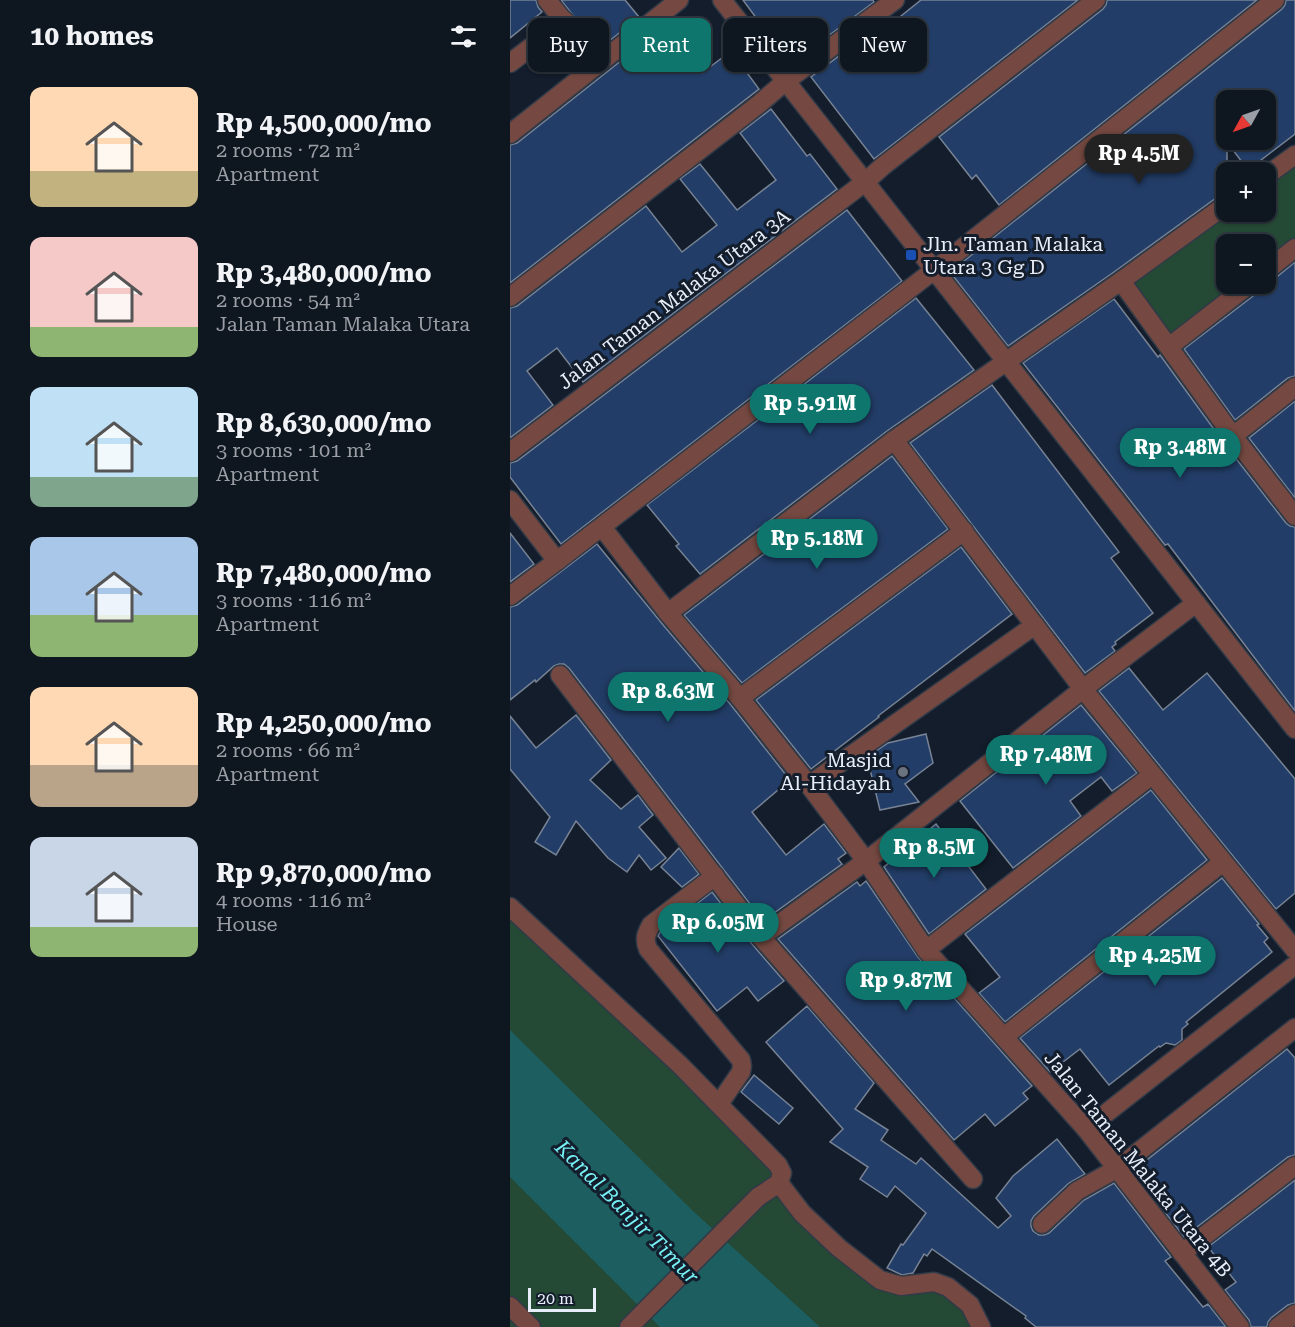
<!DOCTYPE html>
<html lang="en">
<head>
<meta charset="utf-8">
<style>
  body { margin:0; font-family:"Roboto Serif",serif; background:#1c232d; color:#f1f3f6; height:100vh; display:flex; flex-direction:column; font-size:22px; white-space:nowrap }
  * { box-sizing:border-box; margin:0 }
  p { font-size:20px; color:#9b9fa5 }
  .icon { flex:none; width:33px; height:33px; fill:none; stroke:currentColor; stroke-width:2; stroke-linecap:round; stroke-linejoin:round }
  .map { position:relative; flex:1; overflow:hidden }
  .details { display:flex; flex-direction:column; background:#0e1620; width:510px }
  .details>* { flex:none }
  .guide { position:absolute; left:18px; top:18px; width:570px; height:54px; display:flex; gap:12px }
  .needle { width:39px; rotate:230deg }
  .buttons { position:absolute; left:706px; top:90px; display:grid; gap:12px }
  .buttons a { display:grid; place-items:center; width:60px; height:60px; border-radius:12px; background:#0e1620; box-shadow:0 2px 4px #0004,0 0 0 2px #2e353e; font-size:30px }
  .scale { position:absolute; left:18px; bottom:15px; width:68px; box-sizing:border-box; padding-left:6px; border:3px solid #e8eef9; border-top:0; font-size:16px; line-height:21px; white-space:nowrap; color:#e8eef9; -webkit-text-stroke:4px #131d2b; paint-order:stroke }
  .price { position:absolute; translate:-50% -51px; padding:0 14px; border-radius:21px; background:#0f766e; color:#fff; font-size:20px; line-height:39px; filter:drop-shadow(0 2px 3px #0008) }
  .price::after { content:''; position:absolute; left:50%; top:36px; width:18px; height:14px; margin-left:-9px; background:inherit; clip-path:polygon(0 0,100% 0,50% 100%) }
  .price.current { background:#222; color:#fff }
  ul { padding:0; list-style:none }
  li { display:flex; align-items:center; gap:18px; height:150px; padding:0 30px }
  li span { display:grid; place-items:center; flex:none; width:168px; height:120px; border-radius:12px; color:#555 }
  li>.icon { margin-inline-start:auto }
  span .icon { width:72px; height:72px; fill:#fffc; stroke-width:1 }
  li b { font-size:26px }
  h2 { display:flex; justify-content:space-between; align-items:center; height:72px; padding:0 30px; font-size:26px }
  .tag { padding:0 21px; border-radius:12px; background:#0e1620; box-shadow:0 2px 4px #0004,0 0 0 2px #2e353e; font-size:21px; line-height:54px }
  .tag.current { background:#0f766e; color:#fff }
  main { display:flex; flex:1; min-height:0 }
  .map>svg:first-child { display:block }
</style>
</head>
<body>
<main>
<section class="details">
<h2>10 homes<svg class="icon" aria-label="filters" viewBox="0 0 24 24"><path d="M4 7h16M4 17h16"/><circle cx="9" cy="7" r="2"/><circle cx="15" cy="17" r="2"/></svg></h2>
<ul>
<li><span style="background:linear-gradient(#ffd9b3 70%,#c2b280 0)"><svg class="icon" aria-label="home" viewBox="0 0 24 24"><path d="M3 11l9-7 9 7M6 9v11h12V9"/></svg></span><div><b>Rp 4,500,000/mo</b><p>2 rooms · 72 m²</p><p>Apartment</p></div></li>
<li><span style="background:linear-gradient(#f6c9c9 75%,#8fb573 0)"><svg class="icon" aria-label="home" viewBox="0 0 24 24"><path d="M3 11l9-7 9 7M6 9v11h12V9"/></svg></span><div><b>Rp 3,480,000/mo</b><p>2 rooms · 54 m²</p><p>Jalan Taman Malaka Utara</p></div></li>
<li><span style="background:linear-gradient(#bfe0f5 75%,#7fa58c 0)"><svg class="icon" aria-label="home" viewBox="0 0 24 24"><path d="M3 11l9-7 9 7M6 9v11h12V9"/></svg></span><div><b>Rp 8,630,000/mo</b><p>3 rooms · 101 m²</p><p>Apartment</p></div></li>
<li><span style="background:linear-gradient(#a9c7e8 65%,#8fb573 0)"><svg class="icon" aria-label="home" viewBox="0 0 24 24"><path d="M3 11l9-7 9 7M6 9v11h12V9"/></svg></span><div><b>Rp 7,480,000/mo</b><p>3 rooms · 116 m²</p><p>Apartment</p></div></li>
<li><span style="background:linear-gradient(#ffd9b3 65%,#b9a48a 0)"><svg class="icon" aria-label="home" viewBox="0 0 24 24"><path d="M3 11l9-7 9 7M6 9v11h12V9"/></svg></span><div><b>Rp 4,250,000/mo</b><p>2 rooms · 66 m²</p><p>Apartment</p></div></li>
<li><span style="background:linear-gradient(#c9d6e8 75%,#8fb573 0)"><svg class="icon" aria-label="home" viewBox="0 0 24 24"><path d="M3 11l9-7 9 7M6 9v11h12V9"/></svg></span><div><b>Rp 9,870,000/mo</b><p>4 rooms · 116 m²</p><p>House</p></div></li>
</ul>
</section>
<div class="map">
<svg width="785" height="1327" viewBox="0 0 785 1327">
  <rect width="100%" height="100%" fill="#131d2b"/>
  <g fill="#244934">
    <path d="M 785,160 L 785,240 L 756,262 L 756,244 L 717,244 L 717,284 L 727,284 L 659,335 L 621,284 L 717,211 L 756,212 L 756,182 Z"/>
    <path d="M 0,908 L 268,1165 L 269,1183 L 370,1280 L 424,1282 L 471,1327 L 0,1327 Z"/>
  </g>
  <path fill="#1d5e61" d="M 0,1030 L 184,1212 L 310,1327 L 150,1327 L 0,1177 Z"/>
  <g fill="#223d67" stroke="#778395" stroke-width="1.5" fill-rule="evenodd">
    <path d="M 0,0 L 26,0 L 28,7 L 32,12 L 0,38 Z"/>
    <path d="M 51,0 L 115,0 L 129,17 L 93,46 L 72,20 L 69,23 Z"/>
    <path d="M 233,0 L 363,0 L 364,2 L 287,59 L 285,56 L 278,61 Z"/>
    <path d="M 411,0 L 568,0 L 364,159 L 301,77 L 377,20 L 381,24 Z"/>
    <path d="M 597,0 L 747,0 L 489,205 L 466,175 L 462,179 L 429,137 L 593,9 L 596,5 Z"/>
    <path d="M 776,0 L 785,0 L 785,134 L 738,170 L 717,142 L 717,190 L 604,272 L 498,346 L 440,272 L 772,9 L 775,5 ZM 717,100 L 756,100 L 756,140 L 717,140 Z"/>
    <path d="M 155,26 L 192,73 L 221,51 L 249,89 L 0,283 L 0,145 L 7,143 Z"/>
    <path d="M 261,109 L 297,156 L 300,154 L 327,189 L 73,382 L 47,348 L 17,371 L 43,405 L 0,438 L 0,308 L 7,306 L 136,206 L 172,252 L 207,225 L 170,179 L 190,164 L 227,210 L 266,180 L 230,133 Z"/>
    <path d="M 337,210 L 392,281 L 51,544 L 0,477 L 0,463 L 7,461 Z"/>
    <path d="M 785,262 L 785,376 L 778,378 L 725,420 L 674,349 L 747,293 L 750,289 L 751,284 L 756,284 L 756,282 L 763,280 Z"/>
    <path d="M 406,298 L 464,370 L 377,431 L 190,574 L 166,546 L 169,544 L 137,505 Z"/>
    <path d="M 604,299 L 648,357 L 650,355 L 714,443 L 776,523 L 780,526 L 785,527 L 785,711 L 658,544 L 655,545 L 513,363 Z"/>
    <path d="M 482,385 L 609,552 L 601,558 L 643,613 L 605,642 L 606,644 L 602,647 L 605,651 L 575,673 L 400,443 Z"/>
    <path d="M 785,401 L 785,498 L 739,438 Z"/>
    <path d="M 382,456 L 438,529 L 232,683 L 174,615 Z"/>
    <path d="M 0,533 L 24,564 L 0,582 Z"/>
    <path d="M 87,544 L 154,626 L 221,705 L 280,780 L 242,812 L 276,855 L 314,824 L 336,853 L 328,859 L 332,864 L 253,921 L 59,668 L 54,664 L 49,664 L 44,666 L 26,682 L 25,680 L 0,700 L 0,607 L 7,605 Z"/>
    <path d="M 451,547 L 502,614 L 368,716 L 369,717 L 301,769 L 246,700 Z"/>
    <path d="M 619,668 L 653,710 L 697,673 L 785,779 L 785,893 L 766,909 L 589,691 Z"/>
    <path d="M 571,705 L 627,773 L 602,791 L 591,777 L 560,801 L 571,816 L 503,868 L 450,801 Z"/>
    <path d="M 66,715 L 101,760 L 80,780 L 111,809 L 128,795 L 143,815 L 129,827 L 156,858 L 141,870 L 129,855 L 117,872 L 98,858 L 66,821 L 46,855 L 25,842 L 40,817 L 0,769 L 0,716 L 26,748 Z"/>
    <path d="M 416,734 L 423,763 L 395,784 L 409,802 L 370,810 L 357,757 L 378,743 Z"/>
    <path d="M 641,790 L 697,860 L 495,1022 L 469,993 L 490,977 L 455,934 Z"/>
    <path d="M 426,824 L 476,889 L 419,934 L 374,867 Z"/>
    <path d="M 169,848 L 189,874 L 172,887 L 151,867 Z"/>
    <path d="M 712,878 L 749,924 L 747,925 L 758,938 L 754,942 L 762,952 L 676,1022 L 678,1024 L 672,1029 L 672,1040 L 665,1045 L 656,1043 L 650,1047 L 649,1046 L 599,1085 L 570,1049 L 540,1072 L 510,1038 Z"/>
    <path d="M 356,881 L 408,957 L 522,1086 L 513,1093 L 518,1099 L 485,1126 L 475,1114 L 444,1140 L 268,939 L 347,882 L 350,886 Z"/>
    <path d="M 202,892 L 242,944 L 274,981 L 248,1001 L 237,987 L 207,1011 L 148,936 L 150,932 Z"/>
    <path d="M 297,1006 L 364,1083 L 345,1109 L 378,1130 L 371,1140 L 406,1164 L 411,1158 L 488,1228 L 501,1216 L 486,1198 L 503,1176 L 547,1139 L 575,1174 L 559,1183 L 524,1216 L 521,1221 L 521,1226 L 523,1231 L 529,1235 L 534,1235 L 539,1233 L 574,1200 L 604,1183 L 661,1257 L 655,1261 L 693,1307 L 698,1304 L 716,1327 L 526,1327 L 515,1318 L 516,1316 L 422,1249 L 417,1256 L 414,1254 L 403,1273 L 392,1275 L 377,1268 L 391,1244 L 393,1245 L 416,1213 L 385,1186 L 377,1197 L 350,1179 L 358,1167 L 320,1142 L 333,1129 L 256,1042 Z"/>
    <path d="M 777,1049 L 785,1058 L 785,1155 L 778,1157 L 674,1237 L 623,1171 Z"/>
    <path d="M 244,1075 L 283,1108 L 269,1124 L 231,1092 Z"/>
    <path d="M 785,1180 L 785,1303 L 778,1305 L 761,1318 L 758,1322 L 757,1327 L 741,1327 L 739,1320 L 715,1290 L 726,1282 L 698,1247 Z"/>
  </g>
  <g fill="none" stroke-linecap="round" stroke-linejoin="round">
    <g stroke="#313a48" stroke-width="21">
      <path id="pedestrian" d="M 0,1306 L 21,1327"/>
    </g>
    <g stroke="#313a48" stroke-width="21">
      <g id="minor">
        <path d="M 37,0 L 88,64"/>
        <path d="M 212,0 L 785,729"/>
        <path d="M 0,63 L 55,21"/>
        <path d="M 0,134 L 169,0"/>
        <path d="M 756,176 L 785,155"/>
        <path d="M 756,271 L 785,248"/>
        <path d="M 611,281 L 723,436 L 785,516"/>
        <path d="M 0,297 L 249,104 L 276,81 L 385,0"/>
        <path d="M 660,346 L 740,284"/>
        <path d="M 723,436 L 785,387"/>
        <path d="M 384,440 L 573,689 L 785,950"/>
        <path d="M 0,452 L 355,182 L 373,166 L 586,0"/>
        <path d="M 0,500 L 47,561 L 0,596"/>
        <path d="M 92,527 L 158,613 L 230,698 L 299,785 L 356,861 L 416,950 L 576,1129 L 730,1327"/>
        <path d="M 47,561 L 450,250 L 765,0"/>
        <path d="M 158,613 L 384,440 L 611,281 L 717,204"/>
        <path d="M 50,675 L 251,937 L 463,1179"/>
        <path d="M 230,698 L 454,531"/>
        <path d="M 299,785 L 525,625"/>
        <path d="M 205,876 L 141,925 C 136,934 134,939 138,949 L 231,1060 L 232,1066 L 231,1072 L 209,1104"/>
        <path d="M 0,907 L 170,1065 L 268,1165 L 272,1173 L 269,1183 L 248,1197 L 119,1327"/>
        <path d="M 251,937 L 356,861 L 573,689 L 686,603"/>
        <path d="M 416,950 L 642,775"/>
        <path d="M 495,1036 L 713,862"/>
        <path d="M 576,1129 L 785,965"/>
        <path d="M 269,1183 L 292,1213 L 329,1248 L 370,1280 L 391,1286 L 424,1282 L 438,1287 L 460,1305 L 471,1327"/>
        <path d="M 532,1224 L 567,1191 L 608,1168 L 785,1028"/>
        <path d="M 672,1253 L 785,1166"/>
        <path d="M 768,1327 L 785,1314"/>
      </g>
    </g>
    <use href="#pedestrian" stroke="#754941" stroke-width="18"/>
    <use href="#minor" stroke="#754941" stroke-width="18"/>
  </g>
  <rect fill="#1a4fb4" stroke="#131d2b" stroke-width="2" x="395" y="249" width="12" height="12" rx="3"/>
  <circle fill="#6b7280" stroke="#131d2b" stroke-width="2" cx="393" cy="772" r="6"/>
  <g text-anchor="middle" stroke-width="6" stroke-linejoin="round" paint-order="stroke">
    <g font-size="20" fill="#e8eef9" stroke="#131d2b" text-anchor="start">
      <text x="413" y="251">Jln. Taman Malaka<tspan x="413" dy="23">Utara 3 Gg D</tspan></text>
      <text x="381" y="767" text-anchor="end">Masjid<tspan x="381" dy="23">Al-Hidayah</tspan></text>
    </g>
    <g font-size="20" fill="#e8eef9" stroke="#131d2b">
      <text transform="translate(164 299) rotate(-37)" y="7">Jalan Taman Malaka Utara 3A</text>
      <text transform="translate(628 1164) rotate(51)" y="7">Jalan Taman Malaka Utara 4B</text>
    </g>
    <g font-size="21" font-style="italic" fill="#76f1f5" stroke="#131d2b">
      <text transform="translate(117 1212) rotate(45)" y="7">Kanal Banjir Timur</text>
    </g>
  </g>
</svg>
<div class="buttons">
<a><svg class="needle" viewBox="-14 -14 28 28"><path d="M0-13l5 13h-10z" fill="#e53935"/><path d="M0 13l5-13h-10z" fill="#9b9fa5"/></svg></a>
<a>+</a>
<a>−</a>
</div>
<div class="scale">20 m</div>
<b class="price current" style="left:629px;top:185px">Rp 4.5M</b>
<b class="price" style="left:300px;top:435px">Rp 5.91M</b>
<b class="price" style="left:670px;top:479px">Rp 3.48M</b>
<b class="price" style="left:307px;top:570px">Rp 5.18M</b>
<b class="price" style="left:158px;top:723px">Rp 8.63M</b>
<b class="price" style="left:536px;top:786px">Rp 7.48M</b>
<b class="price" style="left:424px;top:879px">Rp 8.5M</b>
<b class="price" style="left:208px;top:954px">Rp 6.05M</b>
<b class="price" style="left:645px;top:987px">Rp 4.25M</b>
<b class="price" style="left:396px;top:1012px">Rp 9.87M</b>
<div class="guide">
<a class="tag">Buy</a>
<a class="tag current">Rent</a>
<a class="tag">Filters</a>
<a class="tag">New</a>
</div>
</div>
</main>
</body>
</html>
